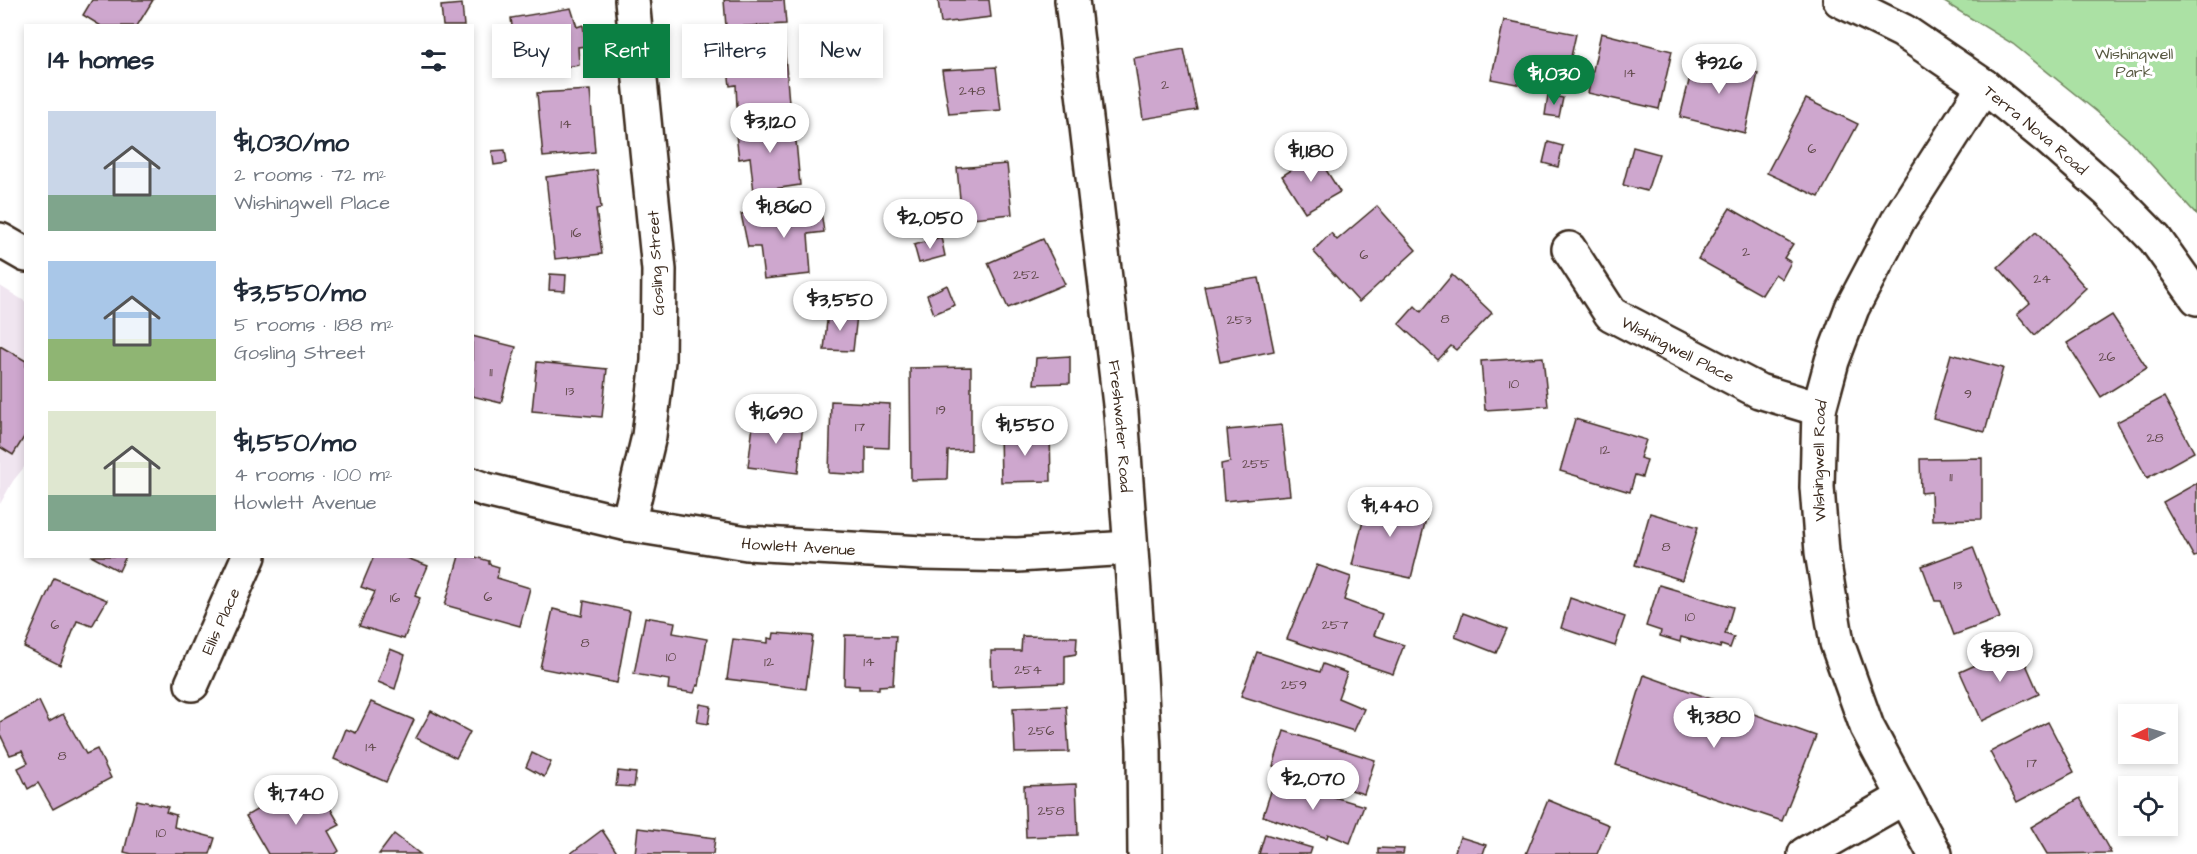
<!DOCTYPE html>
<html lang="en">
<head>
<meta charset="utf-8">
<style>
  body { margin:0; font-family:"Architects Daughter",sans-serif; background:#f6f6f7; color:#1f2937; height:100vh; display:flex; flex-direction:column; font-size:22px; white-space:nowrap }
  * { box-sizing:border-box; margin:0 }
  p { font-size:20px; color:#747a83 }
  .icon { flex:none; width:33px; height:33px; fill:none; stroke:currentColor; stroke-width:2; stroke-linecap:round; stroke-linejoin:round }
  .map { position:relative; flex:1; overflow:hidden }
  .details { position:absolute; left:24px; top:24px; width:450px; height:534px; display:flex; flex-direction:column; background:#fff; border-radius:0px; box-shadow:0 3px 9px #0003 }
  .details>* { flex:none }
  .hud { position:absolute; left:492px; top:24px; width:570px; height:54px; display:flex; gap:12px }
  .needle { width:39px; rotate:265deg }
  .tools { position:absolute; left:2118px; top:704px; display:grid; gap:12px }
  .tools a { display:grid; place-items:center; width:60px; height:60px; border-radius:0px; background:#fff; box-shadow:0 3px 9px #0003; font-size:30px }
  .price { position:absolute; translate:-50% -51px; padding:0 14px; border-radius:21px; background:#fff; color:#222; font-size:20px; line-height:39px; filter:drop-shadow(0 2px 3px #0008) }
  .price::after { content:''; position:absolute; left:50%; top:36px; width:18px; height:14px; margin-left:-9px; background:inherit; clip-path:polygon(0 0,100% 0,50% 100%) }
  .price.active { background:#0b8043; color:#fff }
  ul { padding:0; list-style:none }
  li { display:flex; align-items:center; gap:18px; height:150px; padding:0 24px }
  li span { display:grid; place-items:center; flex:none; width:168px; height:120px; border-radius:0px; color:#555 }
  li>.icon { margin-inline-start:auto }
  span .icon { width:72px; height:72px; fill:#fffc; stroke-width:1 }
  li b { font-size:26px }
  h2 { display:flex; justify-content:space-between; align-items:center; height:72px; padding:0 24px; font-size:26px }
  .pill { padding:0 21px; border-radius:0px; background:#fff; box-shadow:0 3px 9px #0003; font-size:21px; line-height:54px }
  .pill.active { background:#0b8043; color:#fff }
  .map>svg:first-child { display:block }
</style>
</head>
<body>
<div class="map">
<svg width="2197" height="854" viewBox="0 0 2197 854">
  <rect width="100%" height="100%" fill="#fff"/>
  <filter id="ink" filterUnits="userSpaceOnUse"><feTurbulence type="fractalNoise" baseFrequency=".0167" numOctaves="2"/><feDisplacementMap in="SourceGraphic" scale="12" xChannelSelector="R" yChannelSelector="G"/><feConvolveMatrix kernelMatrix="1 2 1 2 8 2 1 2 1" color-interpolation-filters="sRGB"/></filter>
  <g filter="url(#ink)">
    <path fill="#f0e5f0" d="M 0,286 L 26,302 L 25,466 L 13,481 L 0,504 Z"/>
    <path fill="#abe1a4" stroke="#738661" stroke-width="1.5" d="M 1941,0 L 2197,0 L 2197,215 L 2131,142 L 2096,111 L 2013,44 Z"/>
    <g fill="#cea7ce" stroke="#3b2a1e" stroke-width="1.5">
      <path d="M 92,0 L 153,0 L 137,26 L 101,26 L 83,15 Z"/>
      <path d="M 724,0 L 784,0 L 786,24 L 726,27 Z"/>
      <path d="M 938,0 L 989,0 L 991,17 L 941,23 Z"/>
      <path d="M 462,4 L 464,26 L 443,26 L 441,6 Z"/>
      <path d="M 571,8 L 577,27 L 583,25 L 586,46 L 578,47 L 579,65 L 518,74 L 511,18 Z"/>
      <path d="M 1504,20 L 1576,34 L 1563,93 L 1491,79 Z"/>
      <path d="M 1601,33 L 1672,51 L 1659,109 L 1588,93 Z"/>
      <path d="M 784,41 L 789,103 L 737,107 L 736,85 L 730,86 L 725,44 Z"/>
      <path d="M 1184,49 L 1197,110 L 1143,119 L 1134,58 Z"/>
      <path d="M 1695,57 L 1758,73 L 1745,133 L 1680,117 Z"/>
      <path d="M 996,67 L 1001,110 L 949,114 L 942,70 Z"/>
      <path d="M 590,90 L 595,152 L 543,157 L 537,93 Z"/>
      <path d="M 1548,95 L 1563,98 L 1559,117 L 1545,115 Z"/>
      <path d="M 1806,99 L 1858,124 L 1819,197 L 1767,173 Z"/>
      <path d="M 794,119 L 800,185 L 754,192 L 750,157 L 739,159 L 735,126 Z"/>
      <path d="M 1548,142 L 1563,146 L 1558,167 L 1543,163 Z"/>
      <path d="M 1633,147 L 1659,154 L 1647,191 L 1623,185 Z"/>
      <path d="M 505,150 L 507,163 L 494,165 L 492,151 Z"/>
      <path d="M 1316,154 L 1340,192 L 1305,212 L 1282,176 Z"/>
      <path d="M 1007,164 L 1012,214 L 962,219 L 957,168 Z"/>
      <path d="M 597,170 L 601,208 L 596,209 L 602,254 L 555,259 L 546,177 Z"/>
      <path d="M 820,205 L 824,232 L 808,234 L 811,274 L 764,279 L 760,247 L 748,247 L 741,214 Z"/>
      <path d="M 1377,206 L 1416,250 L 1359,302 L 1313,251 L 1331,233 L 1337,240 Z"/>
      <path d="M 1730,208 L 1793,244 L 1784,258 L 1791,262 L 1782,279 L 1775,274 L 1762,295 L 1698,259 Z"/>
      <path d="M 2036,232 L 2086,288 L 2035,335 L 2017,314 L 2030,303 L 1998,267 Z"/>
      <path d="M 941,237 L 945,256 L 919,263 L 914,245 Z"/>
      <path d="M 1043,239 L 1065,284 L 1008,308 L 988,263 Z"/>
      <path d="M 550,274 L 566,275 L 565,291 L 549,290 Z"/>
      <path d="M 1452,275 L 1492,313 L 1456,350 L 1451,346 L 1438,360 L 1399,324 L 1415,306 L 1421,312 Z"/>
      <path d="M 1259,278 L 1274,351 L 1220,362 L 1204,286 Z"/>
      <path d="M 947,285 L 955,305 L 934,314 L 927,295 Z"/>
      <path d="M 828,311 L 857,315 L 853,351 L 824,350 Z"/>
      <path d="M 2112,315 L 2147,368 L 2101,397 L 2067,343 Z"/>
      <path d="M 472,336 L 516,347 L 501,403 L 472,396 Z"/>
      <path d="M 0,346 L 26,361 L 26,434 L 13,455 L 0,447 Z"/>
      <path d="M 1951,354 L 2003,368 L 1985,432 L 1933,418 Z"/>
      <path d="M 1070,356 L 1070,383 L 1034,384 L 1036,358 Z"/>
      <path d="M 1543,357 L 1548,406 L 1485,410 L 1481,361 Z"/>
      <path d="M 537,362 L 607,369 L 602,417 L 532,411 Z"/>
      <path d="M 971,367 L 971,450 L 948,451 L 947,479 L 911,480 L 910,368 Z"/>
      <path d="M 2164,397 L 2194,452 L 2147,478 L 2117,422 Z"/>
      <path d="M 831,401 L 890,404 L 889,448 L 866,447 L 866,475 L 829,473 Z"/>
      <path d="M 754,417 L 803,423 L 798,473 L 748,467 Z"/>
      <path d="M 1575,419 L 1646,440 L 1640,458 L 1647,460 L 1642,477 L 1635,475 L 1630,492 L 1560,471 Z"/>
      <path d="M 1282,425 L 1290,495 L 1224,501 L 1221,464 L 1230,462 L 1227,430 Z"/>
      <path d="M 1000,431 L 1050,432 L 1051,481 L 1001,482 Z"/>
      <path d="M 1982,458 L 1982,519 L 1932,520 L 1931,492 L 1921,493 L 1920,459 Z"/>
      <path d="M 2197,483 L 2197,556 L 2194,557 L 2163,502 Z"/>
      <path d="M 1369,497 L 1428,511 L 1411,578 L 1352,565 Z"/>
      <path d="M 1650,513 L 1698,527 L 1682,580 L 1635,565 Z"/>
      <path d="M 1973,547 L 2000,618 L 1954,635 L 1941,601 L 1935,601 L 1922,566 Z"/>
      <path d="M 91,556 L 126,556 L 119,571 Z"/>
      <path d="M 374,556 L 402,556 L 428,566 L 415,596 L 420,598 L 404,639 L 359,626 L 375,592 L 361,587 Z"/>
      <path d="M 459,556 L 472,556 L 489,561 L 489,564 L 499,567 L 497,578 L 530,588 L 520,626 L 445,605 Z"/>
      <path d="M 1317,565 L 1351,577 L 1344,600 L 1382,614 L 1374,635 L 1404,645 L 1393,674 L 1287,639 Z"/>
      <path d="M 54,578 L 107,600 L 92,626 L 77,621 L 60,665 L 24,647 Z"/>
      <path d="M 1659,585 L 1733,607 L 1725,634 L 1734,637 L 1730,648 L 1721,645 L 1720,648 L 1681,637 L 1680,642 L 1660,636 L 1661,631 L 1646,626 Z"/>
      <path d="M 1570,598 L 1625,617 L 1615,646 L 1561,628 Z"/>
      <path d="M 584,601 L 630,611 L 617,683 L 540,668 L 553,609 L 582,616 Z"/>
      <path d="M 1463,613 L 1507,629 L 1496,653 L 1455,637 Z"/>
      <path d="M 645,617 L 675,622 L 673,633 L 707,639 L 699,686 L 697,685 L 694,693 L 668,689 L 669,680 L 634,674 Z"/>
      <path d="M 774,633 L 813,636 L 806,689 L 727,679 L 733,639 L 768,643 L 768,638 L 773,639 Z"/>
      <path d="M 845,635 L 896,636 L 893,685 L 879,686 L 879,689 L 859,689 L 859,686 L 844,685 Z"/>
      <path d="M 1022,636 L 1077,637 L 1076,654 L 1065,656 L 1065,683 L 992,686 L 991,651 L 1021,651 Z"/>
      <path d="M 2018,646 L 2039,694 L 1982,721 L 1960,672 Z"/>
      <path d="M 390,649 L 405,655 L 395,689 L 378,682 Z"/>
      <path d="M 1257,652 L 1320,672 L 1323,664 L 1347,673 L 1338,698 L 1364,709 L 1354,731 L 1241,696 Z"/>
      <path d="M 1644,675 L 1816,736 L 1782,821 L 1616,765 Z"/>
      <path d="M 39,701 L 49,722 L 63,714 L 86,754 L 97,749 L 111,778 L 53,809 L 38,783 L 28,789 L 18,768 L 28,763 L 22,751 L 10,755 L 0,734 L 0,722 Z"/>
      <path d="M 371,702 L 414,720 L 386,782 L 334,759 L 346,729 L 356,733 Z"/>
      <path d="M 700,704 L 711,706 L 708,724 L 697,722 Z"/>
      <path d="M 1066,706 L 1069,752 L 1015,753 L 1013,708 Z"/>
      <path d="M 431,711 L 470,732 L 456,758 L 416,738 Z"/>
      <path d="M 2048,722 L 2074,772 L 2017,802 L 1990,752 Z"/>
      <path d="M 1284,731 L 1375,760 L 1364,794 L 1273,766 Z"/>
      <path d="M 532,753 L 551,762 L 544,777 L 526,767 Z"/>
      <path d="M 618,771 L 636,773 L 634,787 L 616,786 Z"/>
      <path d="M 1275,779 L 1364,806 L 1350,843 L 1328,834 L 1327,838 L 1263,816 Z"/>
      <path d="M 1076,784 L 1078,835 L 1026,837 L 1024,786 Z"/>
      <path d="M 319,789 L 340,825 L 328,831 L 339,851 L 335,854 L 268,854 L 246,816 L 286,793 L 293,804 Z"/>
      <path d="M 2080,798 L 2111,853 L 2047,854 L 2031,827 Z"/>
      <path d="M 137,800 L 168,807 L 166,812 L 176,815 L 174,827 L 215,838 L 210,854 L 132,854 L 124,852 Z"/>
      <path d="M 1548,800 L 1609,825 L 1597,854 L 1526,854 Z"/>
      <path d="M 638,828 L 715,838 L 713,854 L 635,854 Z"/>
      <path d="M 602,830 L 618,854 L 570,854 Z"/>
      <path d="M 394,834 L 420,854 L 379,854 Z"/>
      <path d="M 1265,834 L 1312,848 L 1310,854 L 1259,854 Z"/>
      <path d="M 1460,837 L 1486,845 L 1483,854 L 1454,854 Z"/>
      <path d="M 1378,848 L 1404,849 L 1403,854 L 1378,854 Z"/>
    </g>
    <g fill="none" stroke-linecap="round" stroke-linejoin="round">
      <g stroke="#3b2a1e" stroke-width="38">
        <g id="minor">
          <path id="s1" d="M 1840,0 L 1903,31 L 1984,86 L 2049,139 L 2109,192 L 2155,239 L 2197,298"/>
          <path d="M 0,240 L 26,255"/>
          <path id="s2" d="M 1569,249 L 1611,314 L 1759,391 L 1819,409"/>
          <path id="s3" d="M 472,485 L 486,490 L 628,524 L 747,543 L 922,553 L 1017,555 L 1130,548"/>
          <path d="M 628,524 L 649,436 L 658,361 L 659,270 L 632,0"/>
          <path id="s4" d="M 192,684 L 249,556"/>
          <path d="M 1805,854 L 1903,798"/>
          <path id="s5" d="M 1935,854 L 1867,727 L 1837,643 L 1822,552 L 1817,487 L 1819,409 L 1832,361 L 1852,308 L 1899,219 L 1984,86"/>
        </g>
      </g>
      <g stroke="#3b2a1e" stroke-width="38">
        <g id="secondary">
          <path id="s6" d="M 1072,0 L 1121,413 L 1140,675 L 1144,749 L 1145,854"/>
        </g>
      </g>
      <use href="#minor" stroke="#fff" stroke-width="33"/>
      <use href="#secondary" stroke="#fff" stroke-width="33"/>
    </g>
  </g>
  <g text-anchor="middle" stroke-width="6" stroke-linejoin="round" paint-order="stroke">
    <g font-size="14" fill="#60494a">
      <text x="1630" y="77">14</text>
      <text x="1165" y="89">2</text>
      <text x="972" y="95">248</text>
      <text x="566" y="128">14</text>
      <text x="1812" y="153">6</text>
      <text x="576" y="237">16</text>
      <text x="1746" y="256">2</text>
      <text x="1364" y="259">6</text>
      <text x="1026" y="279">252</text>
      <text x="2042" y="283">24</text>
      <text x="1445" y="323">8</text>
      <text x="1239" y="324">253</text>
      <text x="2107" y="361">26</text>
      <text x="491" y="376">11</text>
      <text x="1514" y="388">10</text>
      <text x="570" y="395">13</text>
      <text x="1968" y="398">9</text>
      <text x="941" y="414">19</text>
      <text x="860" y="431">17</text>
      <text x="2155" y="442">28</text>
      <text x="1605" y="454">12</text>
      <text x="1256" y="468">255</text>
      <text x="1951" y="481">11</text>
      <text x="1666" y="551">8</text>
      <text x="1958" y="589">13</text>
      <text x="488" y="601">6</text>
      <text x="395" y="602">16</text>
      <text x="1690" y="621">10</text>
      <text x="55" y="629">6</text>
      <text x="1335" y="629">257</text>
      <text x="585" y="647">8</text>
      <text x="671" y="661">10</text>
      <text x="769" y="666">12</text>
      <text x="869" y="666">14</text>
      <text x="1028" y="674">254</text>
      <text x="1294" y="689">259</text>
      <text x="1041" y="735">256</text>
      <text x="371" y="751">14</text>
      <text x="62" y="760">8</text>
      <text x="2032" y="767">17</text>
      <text x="1051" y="815">258</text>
      <text x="161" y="837">10</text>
    </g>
    <g font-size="16" fill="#575840" stroke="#fff">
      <text x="2134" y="59">Wishingwell<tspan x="2134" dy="18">Park</tspan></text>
    </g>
    <g font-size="16" fill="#3b2a1e" stroke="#fff">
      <text dy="6" stroke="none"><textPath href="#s1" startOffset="236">Terra Nova Road</textPath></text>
      <text transform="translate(655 263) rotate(-93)" y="6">Gosling Street</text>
      <text dy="6" stroke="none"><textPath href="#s2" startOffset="153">Wishingwell Place</textPath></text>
      <text dy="6" stroke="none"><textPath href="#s6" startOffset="429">Freshwater Road</textPath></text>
      <text dy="6" stroke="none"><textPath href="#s5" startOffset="417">Wishingwell Road</textPath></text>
      <text dy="6" stroke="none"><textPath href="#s3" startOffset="333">Howlett Avenue</textPath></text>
      <text dy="6" stroke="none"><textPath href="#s4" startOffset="69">Ellis Place</textPath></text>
    </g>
  </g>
</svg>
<div class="tools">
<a><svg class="needle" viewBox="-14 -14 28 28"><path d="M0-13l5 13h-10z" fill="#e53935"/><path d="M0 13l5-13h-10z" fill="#747a83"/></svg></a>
<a><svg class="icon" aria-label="locate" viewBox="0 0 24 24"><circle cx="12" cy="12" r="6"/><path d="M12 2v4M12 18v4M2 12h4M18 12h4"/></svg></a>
</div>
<b class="price" style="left:1719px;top:95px">$926</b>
<b class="price active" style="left:1554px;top:106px">$1,030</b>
<b class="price" style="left:770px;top:154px">$3,120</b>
<b class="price" style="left:1311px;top:183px">$1,180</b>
<b class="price" style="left:784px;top:239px">$1,860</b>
<b class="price" style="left:930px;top:250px">$2,050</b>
<b class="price" style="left:840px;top:332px">$3,550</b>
<b class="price" style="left:776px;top:445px">$1,690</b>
<b class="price" style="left:1025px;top:457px">$1,550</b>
<b class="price" style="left:1390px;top:538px">$1,440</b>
<b class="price" style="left:2000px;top:683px">$891</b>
<b class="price" style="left:1714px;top:749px">$1,380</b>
<b class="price" style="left:1313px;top:811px">$2,070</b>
<b class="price" style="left:296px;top:826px">$1,740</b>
<div class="hud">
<a class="pill">Buy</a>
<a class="pill active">Rent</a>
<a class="pill">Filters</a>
<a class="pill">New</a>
</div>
<section class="details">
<h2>14 homes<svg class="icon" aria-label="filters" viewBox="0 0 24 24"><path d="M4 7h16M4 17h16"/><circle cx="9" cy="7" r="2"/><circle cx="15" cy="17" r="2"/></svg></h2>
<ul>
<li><span style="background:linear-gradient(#c9d6e8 70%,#7fa58c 0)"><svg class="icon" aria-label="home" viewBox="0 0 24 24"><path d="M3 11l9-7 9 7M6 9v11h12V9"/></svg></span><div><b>$1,030/mo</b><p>2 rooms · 72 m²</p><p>Wishingwell Place</p></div></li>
<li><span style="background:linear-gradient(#a9c7e8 65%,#8fb573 0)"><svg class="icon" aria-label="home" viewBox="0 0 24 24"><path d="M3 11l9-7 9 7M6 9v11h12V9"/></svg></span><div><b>$3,550/mo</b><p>5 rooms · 188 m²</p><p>Gosling Street</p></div></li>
<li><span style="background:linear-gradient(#dfe7d0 70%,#7fa58c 0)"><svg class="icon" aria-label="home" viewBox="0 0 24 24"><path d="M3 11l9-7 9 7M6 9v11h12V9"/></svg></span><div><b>$1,550/mo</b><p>4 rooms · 100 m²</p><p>Howlett Avenue</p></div></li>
</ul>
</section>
</div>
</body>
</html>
